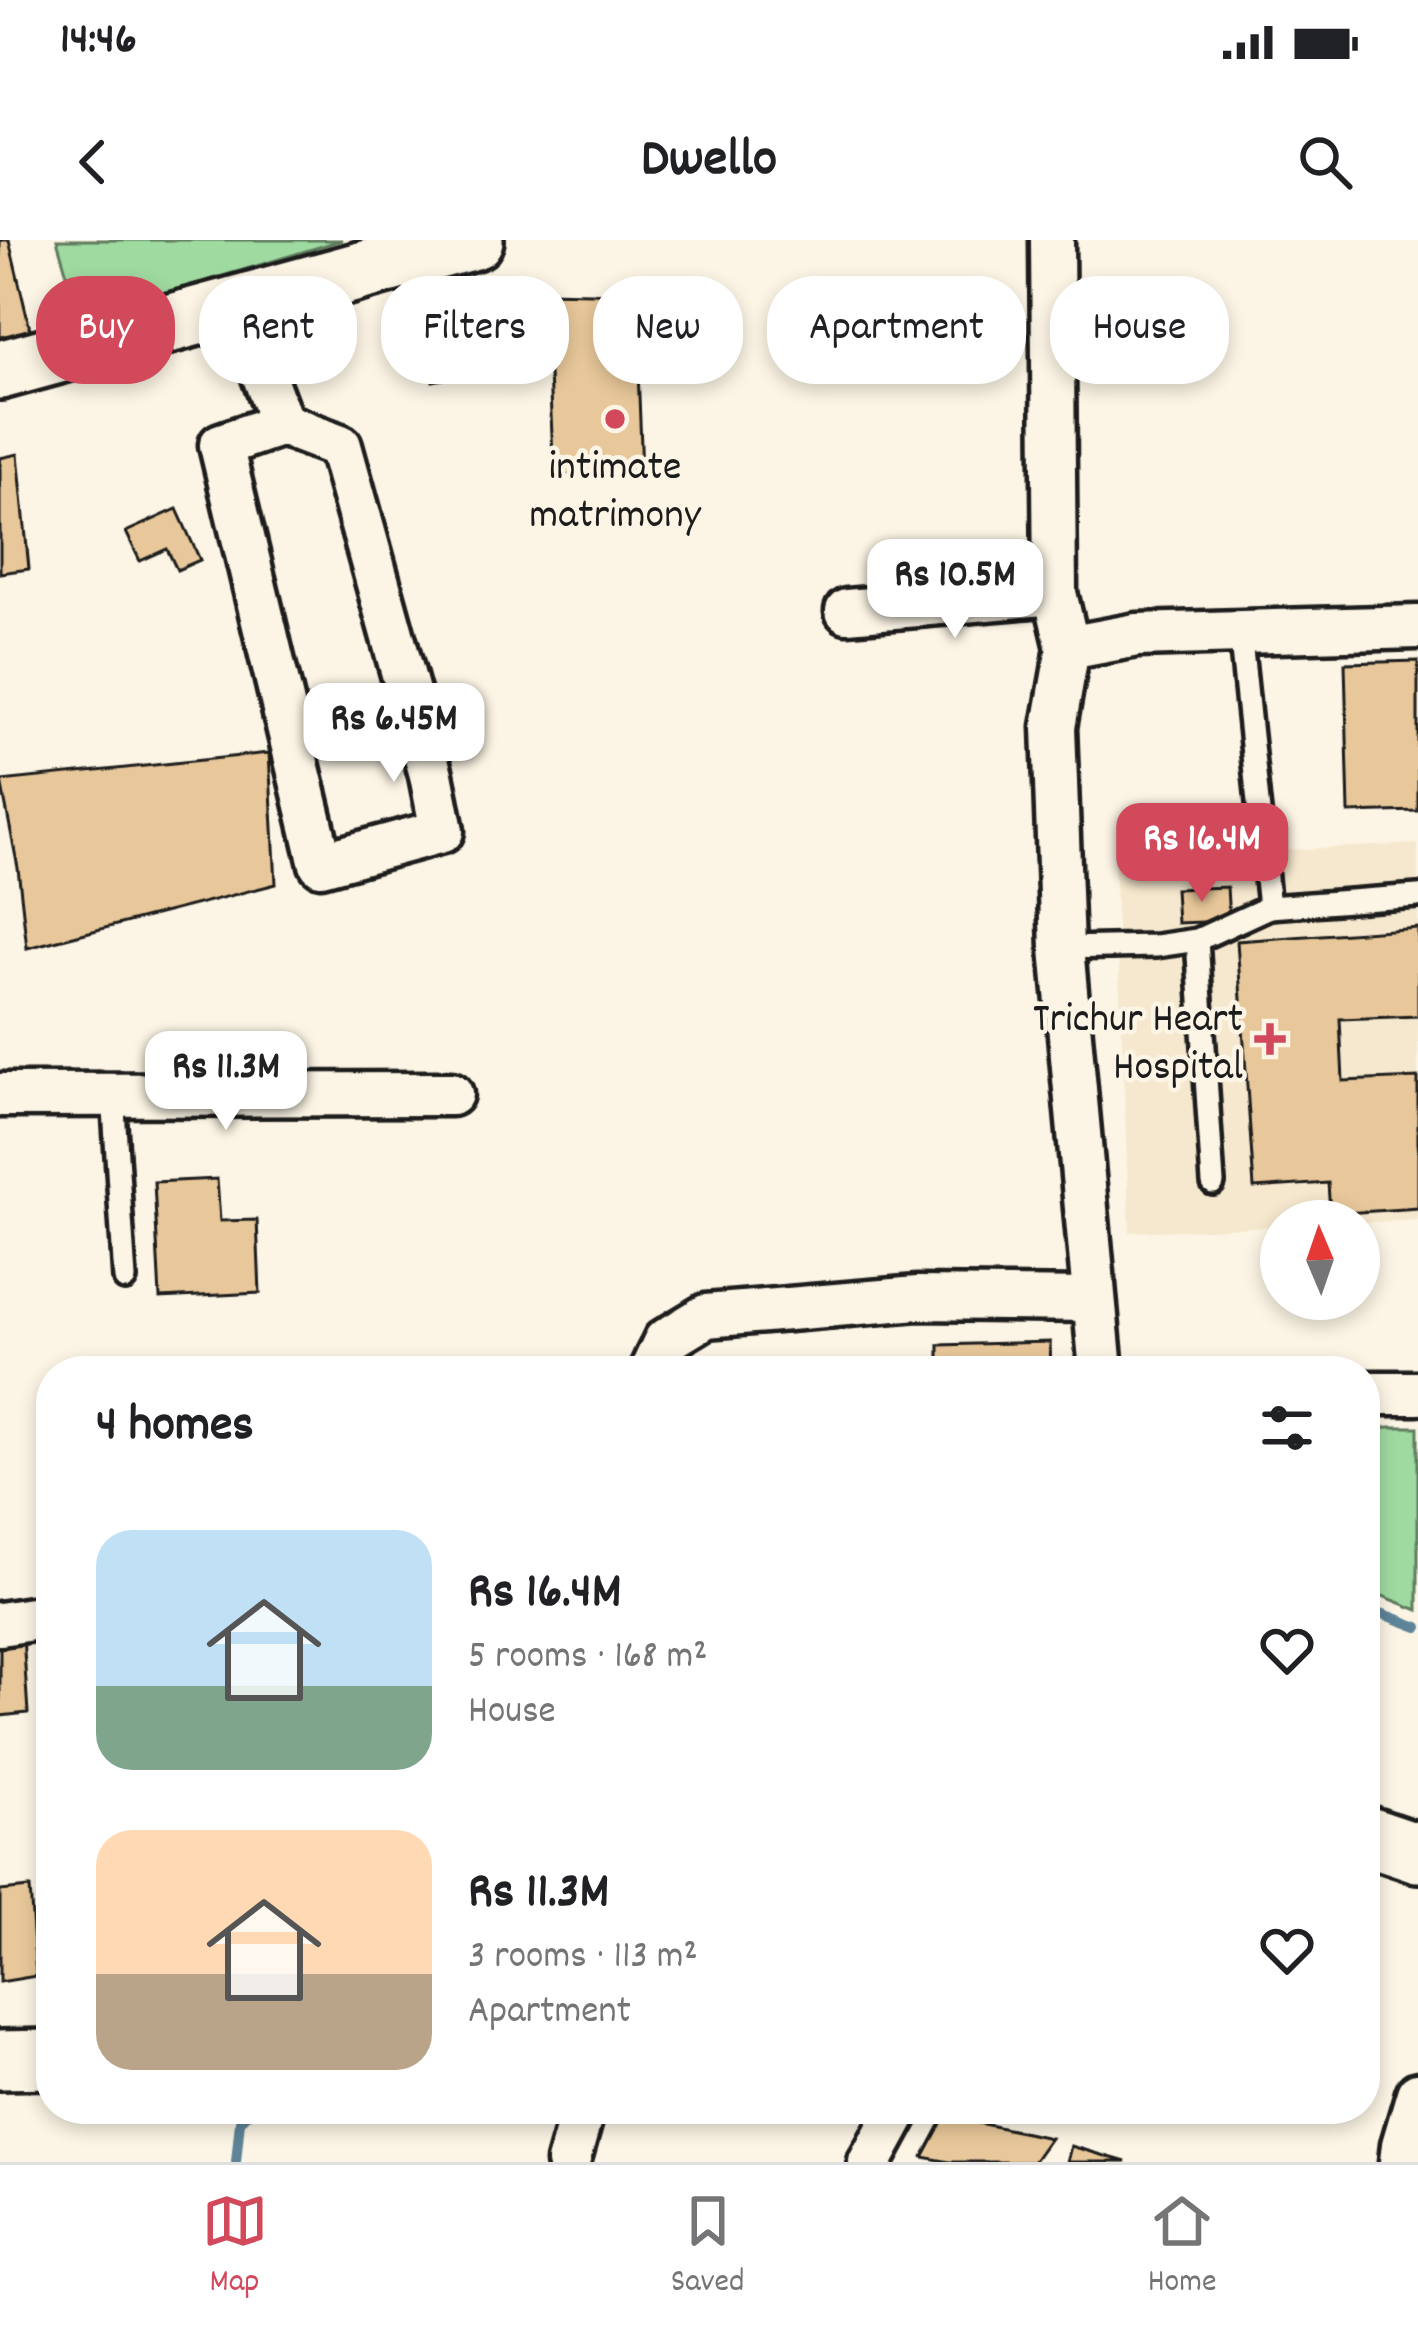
<!DOCTYPE html>
<html lang="en">
<head>
<meta charset="utf-8">
<style>
  body { margin:0; font-family:Dekko,sans-serif; background:#f6f6f6; color:#202124; height:100vh; display:flex; flex-direction:column; font-size:45px; white-space:nowrap }
  * { box-sizing:border-box; margin:0 }
  p { font-size:39px; color:#757577 }
  .icon { flex:none; width:66px; height:66px; fill:none; stroke:currentColor; stroke-width:2; stroke-linecap:round; stroke-linejoin:round }
  .map { position:relative; flex:1; overflow:hidden }
  .details { position:absolute; left:36px; top:1116px; width:1344px; height:768px; display:flex; flex-direction:column; background:#fff; border-radius:48px; box-shadow:0 6px 18px #0003 }
  .details>* { flex:none }
  .banner { position:absolute; left:36px; top:36px; width:1347px; height:108px; display:flex; gap:24px }
  .needle { width:78px; rotate:358deg }
  .buttons { position:absolute; left:1260px; top:960px; display:grid; gap:24px }
  .buttons a { display:grid; place-items:center; width:120px; height:120px; border-radius:50%; background:#fff; box-shadow:0 6px 18px #0003; font-size:60px }
  .price { position:absolute; translate:-50% -102px; padding:0 27px; border-radius:24px; background:#fff; color:#222; font-size:39px; line-height:78px; filter:drop-shadow(0 3px 6px #0008) }
  .price::after { content:''; position:absolute; left:50%; top:72px; width:36px; height:27px; margin-left:-18px; background:inherit; clip-path:polygon(0 0,100% 0,50% 100%) }
  .price.active { background:#d1495b; color:#fff }
  ul { padding:0; list-style:none }
  li { display:flex; align-items:center; gap:36px; height:300px; padding:0 60px }
  li span { display:grid; place-items:center; flex:none; width:336px; height:240px; border-radius:36px; color:#555 }
  li>.icon { margin-inline-start:auto }
  span .icon { width:144px; height:144px; fill:#fffc; stroke-width:1 }
  li b { font-size:51px }
  h2 { display:flex; justify-content:space-between; align-items:center; height:144px; padding:0 60px; font-size:51px }
  .tag { padding:0 42px; border-radius:48px; background:#fff; box-shadow:0 6px 18px #0003; font-size:42px; line-height:108px }
  .tag.active { background:#d1495b; color:#fff }
  .status { display:flex; justify-content:space-between; align-items:center; height:84px; padding:0 60px; background:#fff; direction:ltr }
  .status svg { height:33px; fill:currentColor }
  header { display:flex; justify-content:space-between; align-items:center; height:156px; padding:0 60px; background:#fff; font-size:54px; font-weight:800 }
  .tab-bar { display:flex; justify-content:space-around; align-items:center; height:168px; border-top:3px solid #e0e0e0; background:#fff; font-size:33px; color:#757577 }
  .tab-bar a { display:grid; justify-items:center; gap:6px }
  .tab-bar .active { color:#d1495b }
  .map>svg:first-child { display:block }
</style>
</head>
<body>
<div class="status"><b>14:46</b><svg viewBox="0 0 49 12"><path d="M0 12V9h3v3zM5 12V6h3v6zM10 12V3h3v9zM15 12V0h3v12zM26 1h20v11H26zM47 4h2v5h-2z"/></svg></div>
<header><svg class="icon" aria-label="back" viewBox="0 0 24 24"><path d="M15 5l-7 7 7 7"/></svg>Dwello<svg class="icon" aria-label="search" viewBox="0 0 24 24"><circle cx="10" cy="10" r="6"/><path d="M15 15l6 6"/></svg></header>
<div class="map">
<svg width="1418" height="1922" viewBox="0 0 1418 1922">
  <rect width="100%" height="100%" fill="#fcf5e5"/>
  <filter id="ink" filterUnits="userSpaceOnUse"><feTurbulence type="fractalNoise" baseFrequency=".00833" numOctaves="2"/><feDisplacementMap in="SourceGraphic" scale="24" xChannelSelector="R" yChannelSelector="G"/><feConvolveMatrix kernelMatrix="1 2 1 2 8 2 1 2 1" color-interpolation-filters="sRGB"/></filter>
  <g filter="url(#ink)">
    <path fill="#f6e8ce" d="M 1418,604 L 1418,980 L 1359,983 L 1281,981 L 1281,986 L 1130,992 L 1114,617 Z"/>
    <g fill="#9fdaa1" stroke="#5e7b5e" stroke-width="3">
      <path d="M 57,0 L 342,0 L 80,79 Z"/>
      <path d="M 1389,1187 L 1418,1187 L 1418,1370 L 1365,1349 L 1365,1190 Z"/>
    </g>
    <g fill="none" stroke-linecap="round" stroke-linejoin="round">
      <g stroke="#5d8498" stroke-width="10">
        <path d="M 1365,1367 L 1418,1387"/>
        <path d="M 236,1922 L 240,1881 L 253,1869"/>
      </g>
    </g>
    <g fill="#e8c89a" stroke="#1c1c1c" stroke-width="3">
      <path d="M 0,0 L 9,0 L 33,102 L 0,111 Z"/>
      <path d="M 545,52 L 635,54 L 642,232 L 554,236 Z"/>
      <path d="M 487,67 L 499,128 L 433,141 L 421,80 Z"/>
      <path d="M 18,214 L 29,329 L 0,333 L 0,218 Z"/>
      <path d="M 177,269 L 200,320 L 177,330 L 167,309 L 140,321 L 126,292 Z"/>
      <path d="M 1418,421 L 1418,571 L 1349,573 L 1345,423 Z"/>
      <path d="M 269,513 L 276,644 L 27,708 L 18,628 L 1,541 Z"/>
      <path d="M 1227,647 L 1229,681 L 1177,683 L 1175,649 Z"/>
      <path d="M 1418,688 L 1418,776 L 1340,779 L 1343,841 L 1418,838 L 1418,968 L 1330,974 L 1328,943 L 1254,948 L 1237,701 Z"/>
      <path d="M 217,939 L 220,981 L 257,980 L 260,1053 L 160,1058 L 154,942 Z"/>
      <path d="M 1050,1102 L 1051,1131 L 939,1131 L 939,1105 Z"/>
      <path d="M 23,1396 L 28,1473 L 0,1476 L 0,1400 Z"/>
      <path d="M 30,1648 L 36,1736 L 0,1742 L 0,1651 Z"/>
      <path d="M 945,1876 L 1050,1898 L 1033,1922 L 950,1922 L 923,1917 Z"/>
      <path d="M 1071,1906 L 1126,1922 L 1067,1922 Z"/>
    </g>
    <g fill="none" stroke-linecap="round" stroke-linejoin="round">
      <g stroke="#1c1c1c" stroke-width="30">
        <g id="lane">
          <path d="M 1240,391 L 1269,667 L 1418,656"/>
          <path d="M 1197,700 L 1213,943"/>
          <path d="M 1062,708 L 1156,706 L 1197,700 L 1269,667"/>
          <path d="M 113,854 L 125,1039"/>
        </g>
      </g>
      <g stroke="#1c1c1c" stroke-width="51">
        <g id="street">
          <path d="M 1052,0 L 1055,353 L 1068,408"/>
          <path d="M 237,65 L 282,184 L 340,206 L 431,535 L 442,591 L 321,624 L 221,205 L 282,184"/>
          <path d="M 847,371 L 1055,353"/>
          <path d="M 0,855 L 451,854"/>
          <path d="M 651,1131 L 665,1101 L 706,1076 L 918,1058 L 1094,1060"/>
          <path d="M 1101,1131 L 1062,708 L 1054,487 L 1068,408 L 1137,395 L 1418,387"/>
          <path d="M 1365,1153 L 1418,1153"/>
          <path d="M 0,1384 L 51,1376"/>
          <path d="M 568,1922 L 583,1869"/>
          <path d="M 870,1922 L 899,1869"/>
          <path d="M 1401,1922 L 1403,1905 L 1418,1854"/>
        </g>
      </g>
      <g stroke="#1c1c1c" stroke-width="66">
        <g id="secondary">
          <path d="M 0,130 L 474,0"/>
          <path d="M 1365,1595 L 1418,1613"/>
          <path d="M 0,1820 L 51,1819"/>
        </g>
      </g>
      <use href="#lane" stroke="#fcf5e5" stroke-width="21"/>
      <use href="#street" stroke="#fcf5e5" stroke-width="42"/>
      <use href="#secondary" stroke="#fcf5e5" stroke-width="57"/>
    </g>
  </g>
  <g fill="#d1495b" stroke="#fcf5e5" stroke-width="4.5">
    <circle cx="615" cy="179" r="12"/>
    <path d="M1264 781h12v12h12v12h-12v12h-12v-12h-12v-12h12z"/>
  </g>
  <g text-anchor="middle" stroke-width="9" stroke-linejoin="round" paint-order="stroke">
    <g font-size="42" fill="#1c1c1c" stroke="#fcf5e5">
      <text x="615" y="238">intimate<tspan x="615" dy="48">matrimony</tspan></text>
      <text x="1243" y="790" text-anchor="end">Trichur Heart<tspan x="1243" dy="48">Hospital</tspan></text>
    </g>
  </g>
</svg>
<div class="buttons">
<a><svg class="needle" viewBox="-14 -14 28 28"><path d="M0-13l5 13h-10z" fill="#e53935"/><path d="M0 13l5-13h-10z" fill="#757577"/></svg></a>
</div>
<b class="price" style="left:955px;top:401px">Rs 10.5M</b>
<b class="price" style="left:394px;top:545px">Rs 6.45M</b>
<b class="price active" style="left:1202px;top:665px">Rs 16.4M</b>
<b class="price" style="left:226px;top:893px">Rs 11.3M</b>
<div class="banner">
<a class="tag active">Buy</a>
<a class="tag">Rent</a>
<a class="tag">Filters</a>
<a class="tag">New</a>
<a class="tag">Apartment</a>
<a class="tag">House</a>
</div>
<section class="details">
<h2>4 homes<svg class="icon" aria-label="filters" viewBox="0 0 24 24"><path d="M4 7h16M4 17h16"/><circle cx="9" cy="7" r="2"/><circle cx="15" cy="17" r="2"/></svg></h2>
<ul>
<li><span style="background:linear-gradient(#bfe0f5 65%,#7fa58c 0)"><svg class="icon" aria-label="home" viewBox="0 0 24 24"><path d="M3 11l9-7 9 7M6 9v11h12V9"/></svg></span><div><b>Rs 16.4M</b><p>5 rooms · 168 m²</p><p>House</p></div><svg class="icon" aria-label="heart" viewBox="0 0 24 24"><path d="M12 20l-8-8c-3-5 5-10 8-4 3-6 11-1 8 4z"/></svg></li>
<li><span style="background:linear-gradient(#ffd9b3 60%,#b9a48a 0)"><svg class="icon" aria-label="home" viewBox="0 0 24 24"><path d="M3 11l9-7 9 7M6 9v11h12V9"/></svg></span><div><b>Rs 11.3M</b><p>3 rooms · 113 m²</p><p>Apartment</p></div><svg class="icon" aria-label="heart" viewBox="0 0 24 24"><path d="M12 20l-8-8c-3-5 5-10 8-4 3-6 11-1 8 4z"/></svg></li>
</ul>
</section>
</div>
<nav class="tab-bar">
<a class="active"><svg class="icon" aria-label="map" viewBox="0 0 24 24"><path d="M3 6l6-2 6 2 6-2v14l-6 2-6-2-6 2zM9 4v14M15 6v14"/></svg>Map</a>
<a><svg class="icon" aria-label="saved" viewBox="0 0 24 24"><path d="M7 4h10v16l-5-4-5 4z"/></svg>Saved</a>
<a><svg class="icon" aria-label="home" viewBox="0 0 24 24"><path d="M3 11l9-7 9 7M6 9v11h12V9"/></svg>Home</a>
</nav>
</body>
</html>
